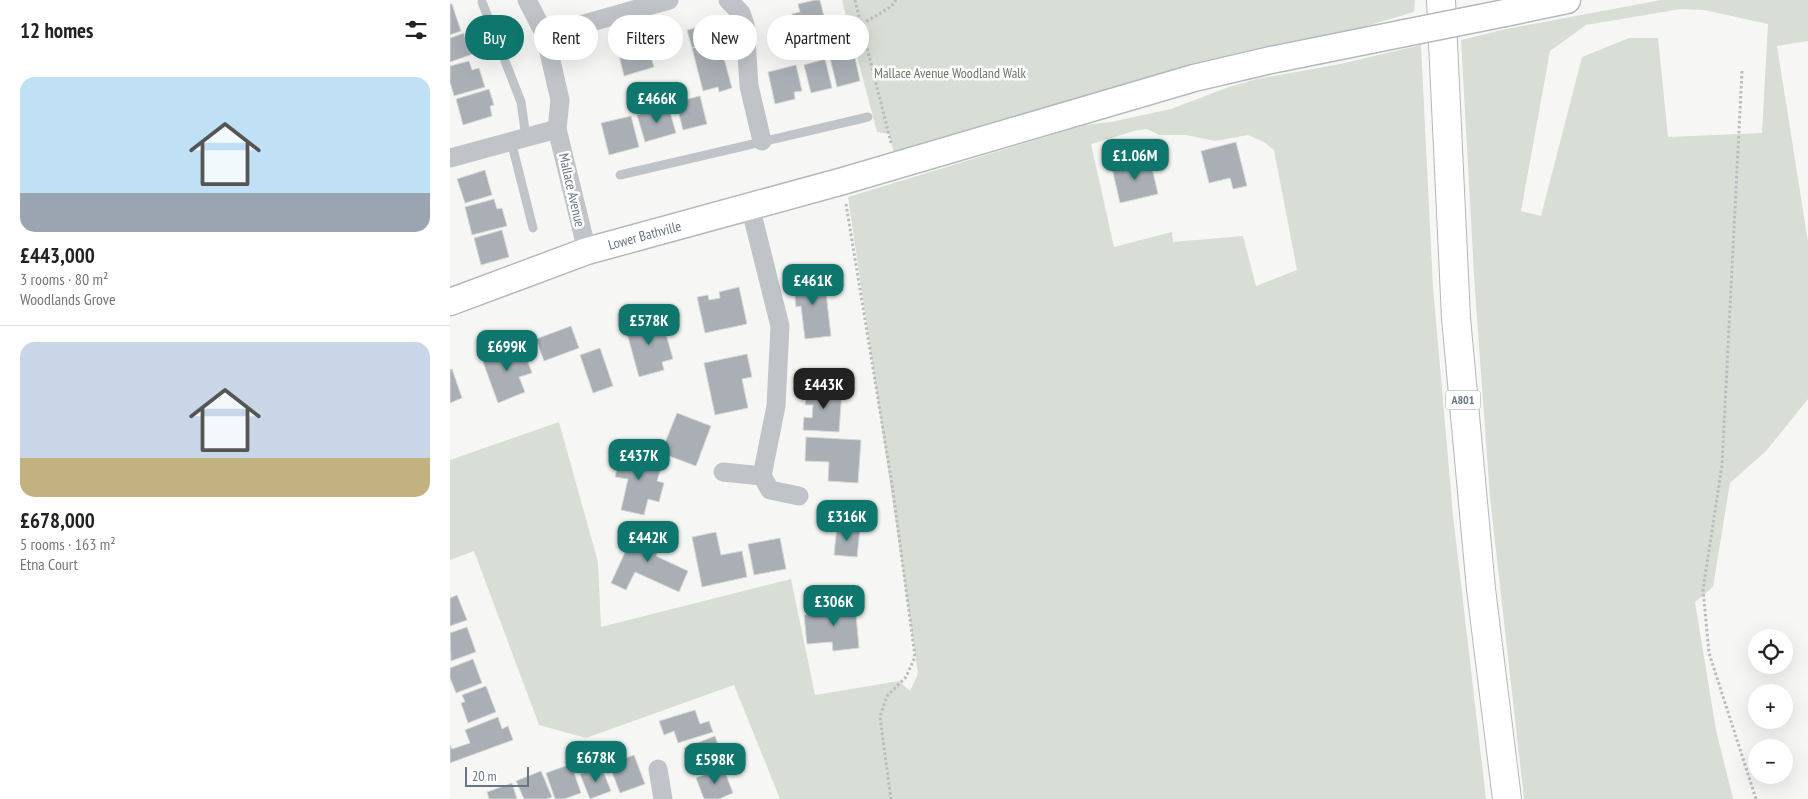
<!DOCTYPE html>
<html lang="en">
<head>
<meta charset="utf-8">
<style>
  body { margin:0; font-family:"PT Sans Narrow",sans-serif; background:#f6f6f6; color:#222; height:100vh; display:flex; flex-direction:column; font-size:19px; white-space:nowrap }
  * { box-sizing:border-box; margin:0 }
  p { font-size:16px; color:#767676 }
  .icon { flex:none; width:28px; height:28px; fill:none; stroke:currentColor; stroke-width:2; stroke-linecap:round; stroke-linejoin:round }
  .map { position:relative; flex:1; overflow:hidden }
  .details { display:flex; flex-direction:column; background:#fff; width:450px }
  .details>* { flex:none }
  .guide { position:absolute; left:15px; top:15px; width:475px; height:45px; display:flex; gap:10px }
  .fabs { position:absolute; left:1298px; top:629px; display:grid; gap:10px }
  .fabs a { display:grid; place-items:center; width:45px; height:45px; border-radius:50%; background:#fff; box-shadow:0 5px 20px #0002; font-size:25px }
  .scale { position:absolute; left:15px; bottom:12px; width:64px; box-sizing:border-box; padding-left:5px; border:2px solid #687582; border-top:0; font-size:14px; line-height:18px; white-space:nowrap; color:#687582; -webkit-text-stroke:4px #fff; paint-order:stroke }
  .price { position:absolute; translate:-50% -42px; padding:0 11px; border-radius:10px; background:#0f766e; color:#fff; font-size:16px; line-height:32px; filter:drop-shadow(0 1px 2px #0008) }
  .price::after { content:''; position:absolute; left:50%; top:30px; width:15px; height:11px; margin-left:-8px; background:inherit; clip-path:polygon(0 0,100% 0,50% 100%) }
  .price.active { background:#222; color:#fff }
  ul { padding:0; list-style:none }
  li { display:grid; align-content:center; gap:10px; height:265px; padding:0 20px }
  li+li { border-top:1px solid #e0e0e0 }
  li span { display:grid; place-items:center; height:155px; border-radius:15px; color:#555 }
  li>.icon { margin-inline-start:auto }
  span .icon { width:90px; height:90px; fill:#fffc; stroke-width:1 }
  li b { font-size:21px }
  h2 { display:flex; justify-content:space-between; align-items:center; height:60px; padding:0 20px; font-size:21px }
  .chip { padding:0 18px; border-radius:22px; background:#fff; box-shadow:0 5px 20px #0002; font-size:18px; line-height:45px }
  .chip.active { background:#0f766e; color:#fff }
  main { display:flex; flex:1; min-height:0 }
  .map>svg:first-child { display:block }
</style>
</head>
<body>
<main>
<section class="details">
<h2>12 homes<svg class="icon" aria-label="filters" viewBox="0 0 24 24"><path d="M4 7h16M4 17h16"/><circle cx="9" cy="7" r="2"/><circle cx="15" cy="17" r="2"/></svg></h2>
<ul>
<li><span style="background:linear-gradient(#bfe0f5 75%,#9aa5b1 0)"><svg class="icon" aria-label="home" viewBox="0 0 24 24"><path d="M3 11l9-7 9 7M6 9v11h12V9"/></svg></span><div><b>£443,000</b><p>3 rooms · 80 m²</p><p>Woodlands Grove</p></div></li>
<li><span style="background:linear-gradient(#c9d6e8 75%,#c2b280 0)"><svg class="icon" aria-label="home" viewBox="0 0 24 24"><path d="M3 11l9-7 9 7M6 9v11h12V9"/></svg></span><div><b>£678,000</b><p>5 rooms · 163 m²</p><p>Etna Court</p></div></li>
</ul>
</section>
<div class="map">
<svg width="1358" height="799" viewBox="0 0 1358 799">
  <rect width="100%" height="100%" fill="#f6f7f4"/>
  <g fill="#d8ddd5" fill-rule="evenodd">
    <path d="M 392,0 L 965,0 L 964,12 L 447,165 L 439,134 L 427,132 Z"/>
    <path d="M 1211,0 L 1358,0 L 1358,41 L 1327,46 L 1358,242 L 1358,399 L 1316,451 L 1280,483 L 1263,587 L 1245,602 L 1266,730 L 1283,799 L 1074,799 L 1040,497 L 1025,291 L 1011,40 L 1056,29 ZM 1231,9 L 1254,10 L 1318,24 L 1312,133 L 1218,137 L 1208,38 L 1179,38 L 1132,57 L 1091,216 L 1071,211 L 1100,51 L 1136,25 Z"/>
    <path d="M 971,45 L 983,287 L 1003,515 L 1036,799 L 330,799 L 284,685 L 136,738 L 89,725 L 24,551 L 0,560 L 0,460 L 109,422 L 148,562 L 151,627 L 341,579 L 365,695 L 449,681 L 460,691 L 468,674 L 398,197 L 634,125 L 661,122 L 721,109 L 779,87 L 807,79 L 890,64 ZM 697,129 L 709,135 L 736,135 L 765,141 L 798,135 L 814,142 L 824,150 L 847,270 L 806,286 L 793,236 L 723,242 L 722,232 L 664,247 L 641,144 L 684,131 Z"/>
  </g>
  <g fill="#a9afb5" stroke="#d8d8d6">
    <path d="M 365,0 L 370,0 L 376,25 L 346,32 L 342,14 L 350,12 L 348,4 Z"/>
    <path d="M 0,4 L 2,4 L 11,31 L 0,35 Z"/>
    <path d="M 256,25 L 260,43 L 242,48 L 237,30 Z"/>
    <path d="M 14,33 L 16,41 L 18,40 L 23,54 L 0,62 L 0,38 Z"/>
    <path d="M 197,43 L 204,67 L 174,76 L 168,51 Z"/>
    <path d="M 254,45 L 255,49 L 257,49 L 260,59 L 273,55 L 282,88 L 269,92 L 268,87 L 253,91 L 242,48 Z"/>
    <path d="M 404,53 L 410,81 L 387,87 L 380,58 Z"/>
    <path d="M 375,59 L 382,88 L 361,93 L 354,65 Z"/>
    <path d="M 19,61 L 22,70 L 29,68 L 35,87 L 4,96 L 0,82 L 0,66 Z"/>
    <path d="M 346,65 L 352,91 L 344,92 L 345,99 L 325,104 L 318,72 Z"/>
    <path d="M 39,89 L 44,105 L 40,106 L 42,116 L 13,125 L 6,99 Z"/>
    <path d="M 250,96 L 257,124 L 233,130 L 226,102 Z"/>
    <path d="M 218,105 L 226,133 L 195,142 L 187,115 Z"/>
    <path d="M 181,116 L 189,147 L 159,155 L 151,123 Z"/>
    <path d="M 786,142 L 797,186 L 783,189 L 780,178 L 759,183 L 751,151 Z"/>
    <path d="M 700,159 L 708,194 L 670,203 L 662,168 Z"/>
    <path d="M 35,170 L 42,195 L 15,203 L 7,179 Z"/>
    <path d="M 44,199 L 47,209 L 52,208 L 57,226 L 22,235 L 15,207 Z"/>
    <path d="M 52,230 L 59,257 L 31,265 L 24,238 Z"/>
    <path d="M 374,275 L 381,336 L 355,339 L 351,306 L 346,307 L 343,278 Z"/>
    <path d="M 289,287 L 297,324 L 255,333 L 247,297 L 258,295 L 259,300 L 270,298 L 269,292 Z"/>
    <path d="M 211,316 L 223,359 L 212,362 L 214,370 L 189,377 L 175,326 Z"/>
    <path d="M 121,326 L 129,348 L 94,361 L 86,339 Z"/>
    <path d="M 71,344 L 82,373 L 69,377 L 75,392 L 48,403 L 32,359 Z"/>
    <path d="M 150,348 L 163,386 L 143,393 L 130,355 Z"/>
    <path d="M 297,354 L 302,377 L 292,379 L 298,408 L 265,415 L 254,363 Z"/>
    <path d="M 2,369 L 12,398 L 0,403 L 0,370 Z"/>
    <path d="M 357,387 L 392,390 L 389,432 L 353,430 L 354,417 L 362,418 L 363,405 L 355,405 Z"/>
    <path d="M 227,413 L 261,426 L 246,466 L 211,453 Z"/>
    <path d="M 356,437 L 411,440 L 408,483 L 378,481 L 379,462 L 355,461 Z"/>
    <path d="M 171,451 L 213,461 L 207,481 L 214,483 L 209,502 L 198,499 L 194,515 L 171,510 L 178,479 L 165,477 Z"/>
    <path d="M 187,526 L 214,538 L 206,556 L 238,571 L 229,592 L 185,572 L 176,590 L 161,583 Z"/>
    <path d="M 387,526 L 410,529 L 407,557 L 384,555 Z"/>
    <path d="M 266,532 L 271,555 L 292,551 L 297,577 L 252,587 L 242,537 Z"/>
    <path d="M 330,538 L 336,569 L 304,575 L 298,544 Z"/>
    <path d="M 7,595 L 17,620 L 0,626 L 0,598 Z"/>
    <path d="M 405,603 L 409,648 L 383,651 L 382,642 L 357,644 L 354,615 L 372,613 L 371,606 Z"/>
    <path d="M 17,627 L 26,652 L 1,661 L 0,633 Z"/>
    <path d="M 23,659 L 32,683 L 6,693 L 0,678 L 0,668 Z"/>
    <path d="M 36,686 L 46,712 L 18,723 L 11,703 L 15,702 L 12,695 Z"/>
    <path d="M 245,710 L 250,724 L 259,721 L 263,732 L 228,743 L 224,731 L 214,735 L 209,721 Z"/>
    <path d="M 48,717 L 52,729 L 58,726 L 63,740 L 0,763 L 0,745 L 2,749 L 20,743 L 15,730 Z"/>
    <path d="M 265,736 L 273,760 L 253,768 L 251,761 L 240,765 L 234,748 Z"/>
    <path d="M 184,755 L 195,784 L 170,793 L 159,764 Z"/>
    <path d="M 121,764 L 131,793 L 114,799 L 105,799 L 96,773 Z"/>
    <path d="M 151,766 L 161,791 L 140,799 L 130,774 Z"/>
    <path d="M 273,767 L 283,793 L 269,799 L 254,799 L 246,778 Z"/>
    <path d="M 91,771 L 102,797 L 97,799 L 74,799 L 66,781 Z"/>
    <path d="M 62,783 L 67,799 L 39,799 L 37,792 Z"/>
  </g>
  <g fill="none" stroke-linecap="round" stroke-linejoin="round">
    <g stroke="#b5b9bd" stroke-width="29">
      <g id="secondary">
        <path d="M 1055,13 L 1117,0"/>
        <path id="s1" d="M 0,302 L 137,251 L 393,181 L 744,78 L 821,60 L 955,33"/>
      </g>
    </g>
    <g stroke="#b4b7bb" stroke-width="30">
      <path id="primary" d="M 991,0 L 1006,318 L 1031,589 L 1057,799"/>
    </g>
    <g stroke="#babcbf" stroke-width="3" stroke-dasharray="2.5 2.5" stroke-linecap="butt">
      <path d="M 405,0 L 441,143"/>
      <path d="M 412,24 L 442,6 L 446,0"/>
      <path d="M 1292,71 L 1272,465 L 1253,590 L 1259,653 L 1306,799"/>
      <path d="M 396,204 L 442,484 L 465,657 L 456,677 L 437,696 L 430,717 L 441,799"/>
    </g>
    <g stroke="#c0c3c7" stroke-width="9">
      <path d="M 32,2 L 71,102 L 76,137"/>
      <path d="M 61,141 L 83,228"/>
      <path d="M 170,175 L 418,117"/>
    </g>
    <g stroke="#c0c3c7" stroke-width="19">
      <path d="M 77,0 L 95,35 L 110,100 L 107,129 L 137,251"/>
      <path d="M 278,0 L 291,13 L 295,25 L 299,86 L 312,141"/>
      <path d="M 95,35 L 219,0"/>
      <path d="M 0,158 L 107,129"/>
      <path d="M 300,206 L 330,326 L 326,406 L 312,476"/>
      <path d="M 273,472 L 312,476 L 320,490 L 349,496"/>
      <path d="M 208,769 L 213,799"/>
    </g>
    <use href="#secondary" stroke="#fff" stroke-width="26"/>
    <use href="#primary" stroke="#fff" stroke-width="28"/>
    <g stroke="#b5b9bd" stroke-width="29" stroke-linecap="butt">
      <path id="secondary-bridge" d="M 955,33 L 1055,13"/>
    </g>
    <use href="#secondary-bridge" stroke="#fff" stroke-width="26"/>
  </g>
  <g text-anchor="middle" stroke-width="5" stroke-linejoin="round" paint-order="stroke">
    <rect fill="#fff" stroke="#959ea8" stroke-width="1" x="995.5" y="390.5" width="35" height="19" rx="4"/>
    <g font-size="12" font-weight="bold" fill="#687582">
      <text x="1013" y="404">A801</text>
    </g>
    <g font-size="14" fill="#697a67" stroke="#fff">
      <text x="500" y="78">Mallace Avenue Woodland Walk</text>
    </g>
    <g font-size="14" fill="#687582" stroke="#fff">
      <text transform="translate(122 190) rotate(77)" y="5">Mallace Avenue</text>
      <text dy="5" stroke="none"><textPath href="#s1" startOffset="206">Lower Bathville</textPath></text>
    </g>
  </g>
</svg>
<div class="fabs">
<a><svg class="icon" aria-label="locate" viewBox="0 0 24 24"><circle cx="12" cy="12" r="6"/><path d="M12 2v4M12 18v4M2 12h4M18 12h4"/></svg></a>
<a>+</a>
<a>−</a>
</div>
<div class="scale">20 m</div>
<b class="price" style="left:207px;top:124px">£466K</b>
<b class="price" style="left:685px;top:181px">£1.06M</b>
<b class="price" style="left:363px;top:306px">£461K</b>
<b class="price" style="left:199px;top:346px">£578K</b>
<b class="price" style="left:57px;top:372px">£699K</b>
<b class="price active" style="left:374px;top:410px">£443K</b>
<b class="price" style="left:189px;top:481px">£437K</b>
<b class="price" style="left:397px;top:542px">£316K</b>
<b class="price" style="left:198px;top:563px">£442K</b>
<b class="price" style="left:384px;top:627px">£306K</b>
<b class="price" style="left:146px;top:783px">£678K</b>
<b class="price" style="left:265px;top:785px">£598K</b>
<div class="guide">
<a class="chip active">Buy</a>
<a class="chip">Rent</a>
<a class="chip">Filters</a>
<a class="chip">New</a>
<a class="chip">Apartment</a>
</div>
</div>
</main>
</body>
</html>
